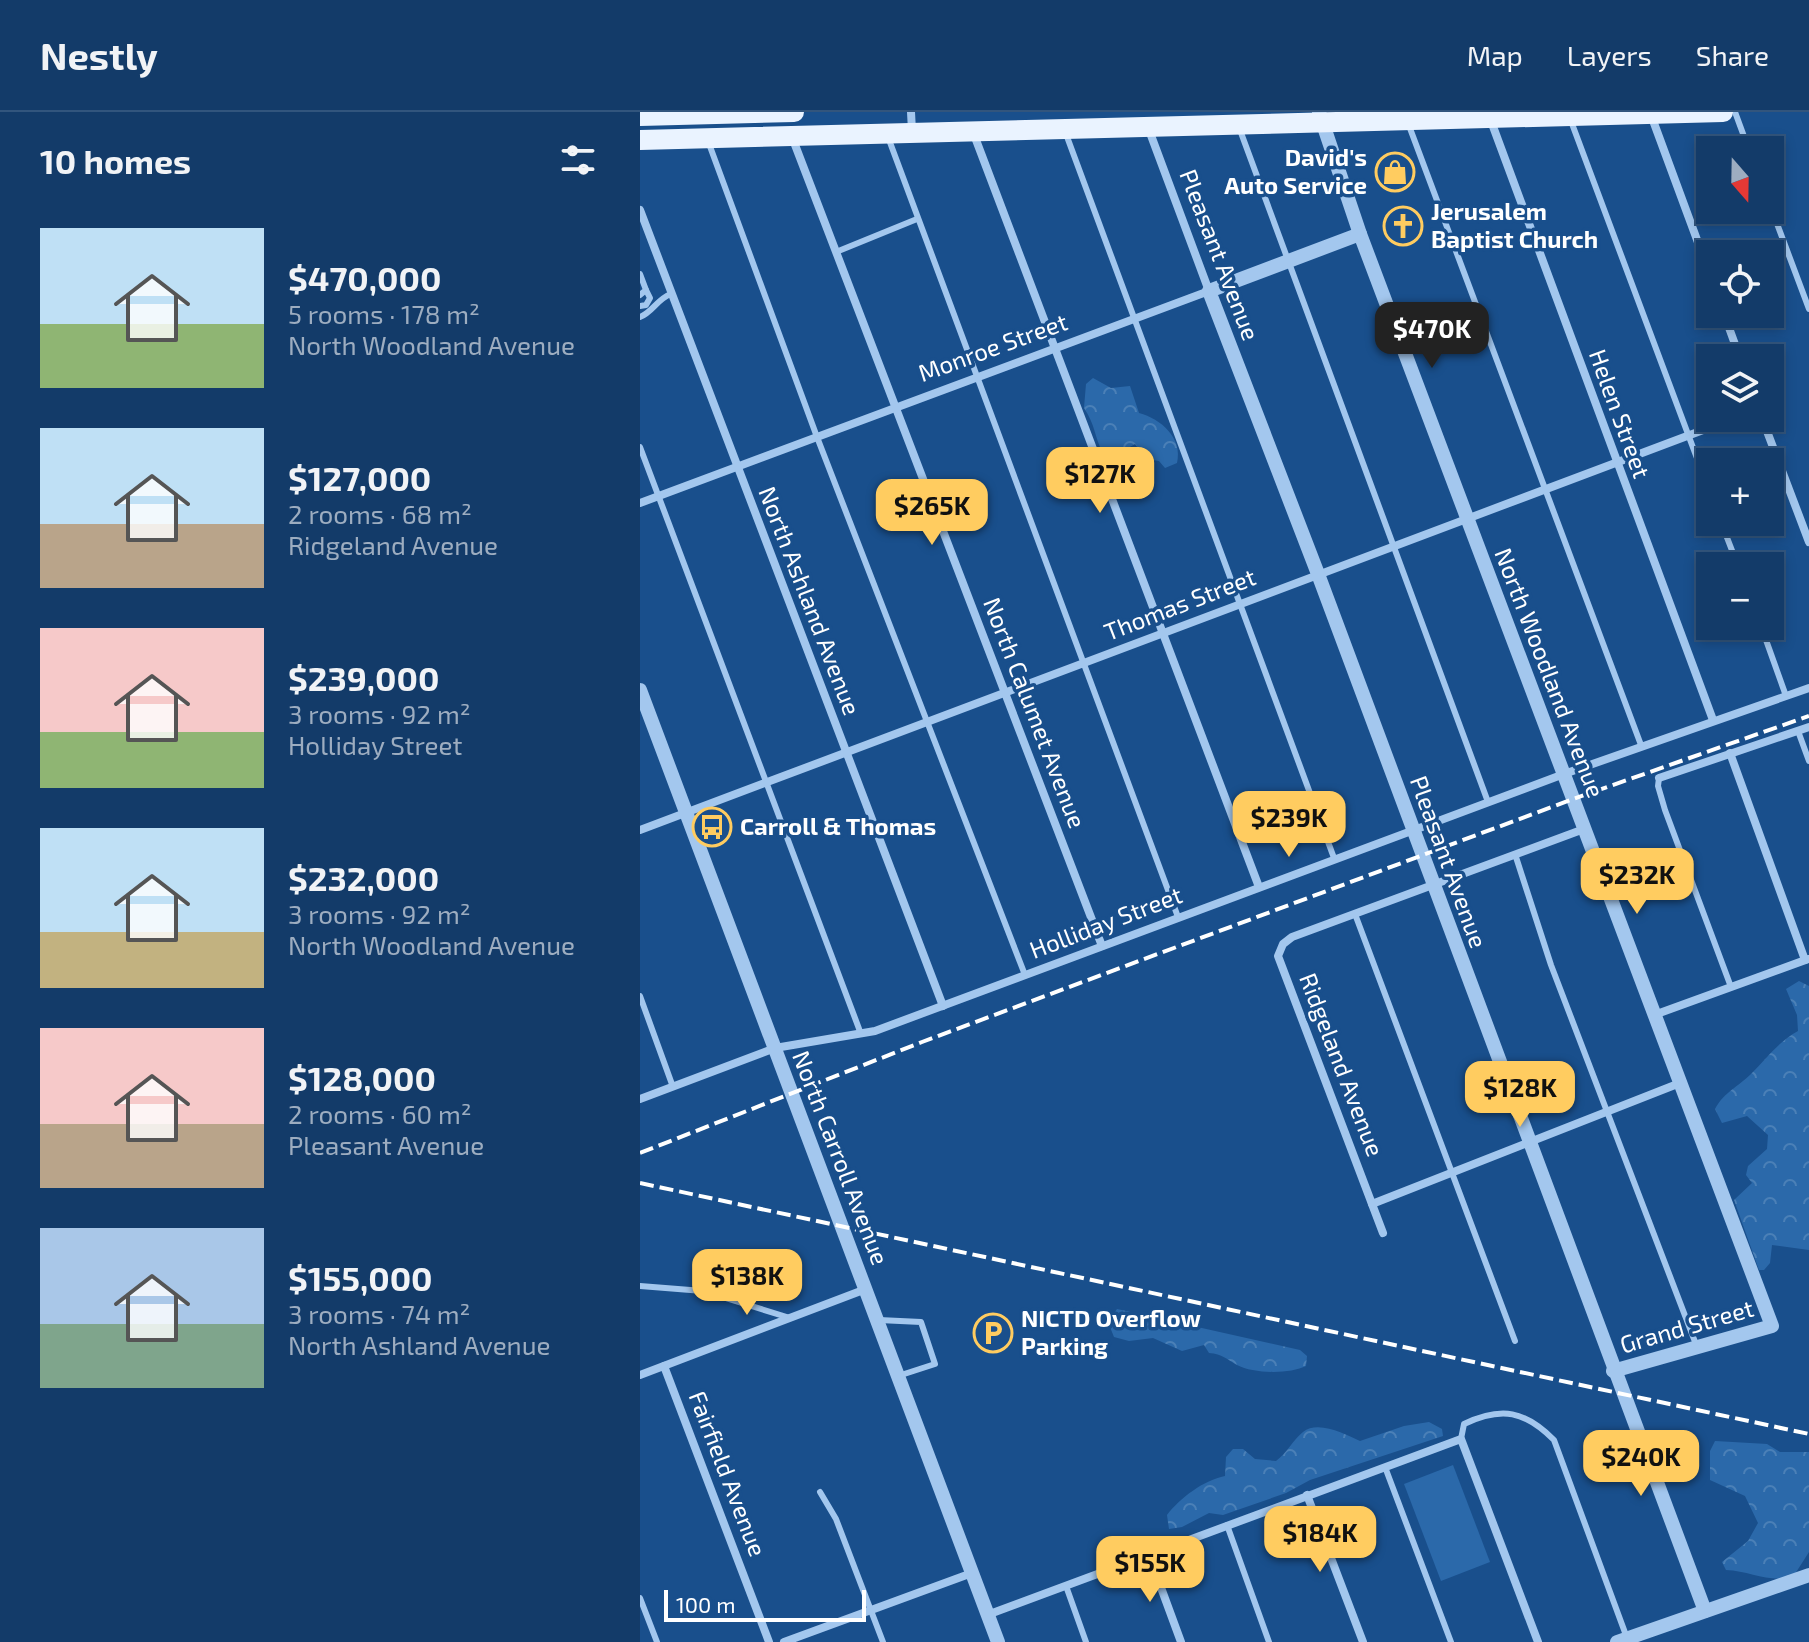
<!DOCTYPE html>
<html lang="en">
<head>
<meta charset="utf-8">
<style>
  body { margin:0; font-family:"Exo 2",sans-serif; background:#1c426f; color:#f1f3f6; height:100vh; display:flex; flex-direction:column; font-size:30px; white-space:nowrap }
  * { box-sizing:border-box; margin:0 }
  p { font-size:26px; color:#9dadc0 }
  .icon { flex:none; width:44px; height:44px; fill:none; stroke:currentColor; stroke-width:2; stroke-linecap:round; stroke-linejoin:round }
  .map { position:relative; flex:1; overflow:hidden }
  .panel { display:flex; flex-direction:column; background:#133b69; width:640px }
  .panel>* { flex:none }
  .needle { width:52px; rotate:160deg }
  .controls { position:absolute; left:1056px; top:24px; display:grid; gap:16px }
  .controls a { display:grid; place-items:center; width:88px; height:88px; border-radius:0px; background:#133b69; box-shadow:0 4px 12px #0003,0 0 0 2px #32557d; font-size:40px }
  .scale { position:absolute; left:24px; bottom:20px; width:202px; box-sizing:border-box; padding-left:8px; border:4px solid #fff; border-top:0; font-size:22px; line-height:28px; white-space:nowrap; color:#fff; -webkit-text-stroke:6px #194f8c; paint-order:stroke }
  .price { position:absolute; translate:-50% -68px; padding:0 18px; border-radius:16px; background:#ffcc60; color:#111; font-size:26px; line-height:52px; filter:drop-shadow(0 2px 4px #0008) }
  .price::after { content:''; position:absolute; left:50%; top:48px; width:24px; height:18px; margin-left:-12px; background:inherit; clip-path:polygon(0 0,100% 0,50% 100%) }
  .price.selected { background:#222; color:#fff }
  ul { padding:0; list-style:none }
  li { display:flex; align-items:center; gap:24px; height:200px; padding:0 40px }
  li span { display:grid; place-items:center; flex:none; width:224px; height:160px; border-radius:0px; color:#555 }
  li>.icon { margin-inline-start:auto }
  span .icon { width:96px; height:96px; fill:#fffc; stroke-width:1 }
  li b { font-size:34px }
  h2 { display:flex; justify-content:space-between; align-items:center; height:96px; padding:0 40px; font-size:34px }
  header { display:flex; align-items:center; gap:48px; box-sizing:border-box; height:112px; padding:0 40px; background:#133b69; border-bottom:2px solid #32557d }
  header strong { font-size:38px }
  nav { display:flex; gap:44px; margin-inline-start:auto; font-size:28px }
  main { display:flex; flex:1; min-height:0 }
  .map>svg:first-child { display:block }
</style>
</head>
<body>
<header>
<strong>Nestly</strong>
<nav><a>Map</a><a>Layers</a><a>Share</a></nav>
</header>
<main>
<section class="panel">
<h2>10 homes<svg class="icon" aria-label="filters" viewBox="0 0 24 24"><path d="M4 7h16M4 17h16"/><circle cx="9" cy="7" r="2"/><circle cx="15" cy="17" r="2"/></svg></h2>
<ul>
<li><span style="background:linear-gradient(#bfe0f5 60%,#8fb573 0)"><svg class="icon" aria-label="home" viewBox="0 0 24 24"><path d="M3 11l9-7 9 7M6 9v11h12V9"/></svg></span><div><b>$470,000</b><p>5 rooms · 178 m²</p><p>North Woodland Avenue</p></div></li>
<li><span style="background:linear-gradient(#bfe0f5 60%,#b9a48a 0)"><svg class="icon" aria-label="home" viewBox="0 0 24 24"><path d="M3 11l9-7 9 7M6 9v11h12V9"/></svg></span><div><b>$127,000</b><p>2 rooms · 68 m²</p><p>Ridgeland Avenue</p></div></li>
<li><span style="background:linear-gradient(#f6c9c9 65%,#8fb573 0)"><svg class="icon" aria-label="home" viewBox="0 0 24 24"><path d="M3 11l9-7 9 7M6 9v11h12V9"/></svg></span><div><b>$239,000</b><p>3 rooms · 92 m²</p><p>Holliday Street</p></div></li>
<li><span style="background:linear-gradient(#bfe0f5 65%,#c2b280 0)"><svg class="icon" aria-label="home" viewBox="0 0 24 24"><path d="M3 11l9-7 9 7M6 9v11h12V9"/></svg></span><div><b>$232,000</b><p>3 rooms · 92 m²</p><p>North Woodland Avenue</p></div></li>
<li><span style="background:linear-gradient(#f6c9c9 60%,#b9a48a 0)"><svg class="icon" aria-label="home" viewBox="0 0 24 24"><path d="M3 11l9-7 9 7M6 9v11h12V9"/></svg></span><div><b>$128,000</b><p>2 rooms · 60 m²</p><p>Pleasant Avenue</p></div></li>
<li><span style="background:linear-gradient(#a9c7e8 60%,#7fa58c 0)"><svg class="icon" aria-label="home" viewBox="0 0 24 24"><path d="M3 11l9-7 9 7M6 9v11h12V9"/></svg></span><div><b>$155,000</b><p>3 rooms · 74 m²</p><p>North Ashland Avenue</p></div></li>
</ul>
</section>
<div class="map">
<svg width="1169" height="1530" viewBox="0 0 1169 1530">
  <defs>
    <pattern id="forest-crowns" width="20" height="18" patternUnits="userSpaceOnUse" patternTransform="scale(2)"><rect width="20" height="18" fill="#2b69aa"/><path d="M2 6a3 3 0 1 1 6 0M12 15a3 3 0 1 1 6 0" fill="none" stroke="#4b80b7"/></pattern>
  </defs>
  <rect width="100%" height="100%" fill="#194f8c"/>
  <path fill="#2b69aa" d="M 813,1353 L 850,1450 L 801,1469 L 764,1372 Z"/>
  <g fill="url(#forest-crowns)">
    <path d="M 453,266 L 471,276 L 490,274 L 499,301 C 521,307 543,326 537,351 L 525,356 L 519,349 L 506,347 L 495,332 L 476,343 L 463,342 C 455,326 455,312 444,296 L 446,272 Z"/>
    <path d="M 1159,869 L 1169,874 L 1169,1138 L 1132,1133 L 1130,1151 L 1124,1158 L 1119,1158 L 1094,1088 L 1112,1071 L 1106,1063 L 1108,1054 L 1127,1037 L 1128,1023 L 1107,1004 L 1082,1011 L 1075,997 C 1084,980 1098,975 1111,962 C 1127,946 1138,930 1158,919 L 1157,903 L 1146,877 Z"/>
    <path d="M 477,1197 L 660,1238 L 667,1244 L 666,1254 C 650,1262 614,1262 597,1253 C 586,1247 583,1242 569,1241 L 564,1233 L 542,1239 L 513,1226 L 489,1229 L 474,1225 L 468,1210 Z"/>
    <path d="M 789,1310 L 802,1317 L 803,1324 L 670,1368 L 646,1381 L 583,1403 L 569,1401 L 542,1415 L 529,1417 L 527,1403 C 540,1386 564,1368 585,1364 L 586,1345 L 593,1337 L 603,1337 L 615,1347 L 636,1349 C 647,1341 653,1328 663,1320 C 678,1308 705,1322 720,1329 L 764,1314 Z"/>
    <path d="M 1075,1329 L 1127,1332 L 1140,1340 L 1169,1340 L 1169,1440 L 1153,1465 C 1129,1471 1110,1459 1086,1458 L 1082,1450 L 1108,1429 L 1118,1411 L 1105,1384 L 1070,1368 L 1070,1339 Z"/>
  </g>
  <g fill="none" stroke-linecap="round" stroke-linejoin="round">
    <g stroke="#a3c7ee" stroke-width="6">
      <path d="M 1095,0 L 1109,38"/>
      <path d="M 931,9 L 1070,381"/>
      <path d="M 768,11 L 1001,633"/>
      <path d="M 600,18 L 848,690"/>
      <path d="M 426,22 L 694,746"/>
      <path d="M 248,25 L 538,805"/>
      <path d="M 68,29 L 177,325 L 385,863"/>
      <path d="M 1130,93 L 1169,197"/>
      <path d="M 196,140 L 277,107"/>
      <path d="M 0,162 L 6,178 L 0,183"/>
      <path d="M 0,194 L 6,193 L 10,186 L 6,178"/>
      <path d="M 0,205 C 13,200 17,187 31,182"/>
      <path d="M 0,335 L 221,922"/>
      <path d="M 1081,410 L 1098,454"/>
      <path d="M 1121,514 L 1146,584"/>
      <path d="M 1158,619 L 1169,649"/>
      <path d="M 1019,666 L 1018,674 L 1025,698 L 1091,875"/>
      <path d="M 875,742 L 911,853 L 1057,1235"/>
      <path d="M 715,802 L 875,1229"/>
      <path d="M 0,884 L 33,975"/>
      <path d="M 0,1174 L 63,1179 L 150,1206"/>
      <path d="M 239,1208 L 281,1210 L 295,1252 L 258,1264"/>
      <path d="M 821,1327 L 824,1312 C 862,1294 885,1299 914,1328 L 987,1526"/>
      <path d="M 745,1355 L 811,1530"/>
      <path d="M 180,1380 L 196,1407 L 243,1530"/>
      <path d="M 587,1413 L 629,1530"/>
      <path d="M 426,1474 L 446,1530"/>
      <path d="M 0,1486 L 17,1530"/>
    </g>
    <g stroke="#a3c7ee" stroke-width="8">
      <path d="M 271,0 L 272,19"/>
      <path d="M 1011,3 L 1070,163"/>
      <path d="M 851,9 L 1073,608"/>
      <path d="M 333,20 L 619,775"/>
      <path d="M 152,25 L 462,834"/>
      <path d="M 0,98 L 303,894"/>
      <path d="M 1084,202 L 1100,246"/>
      <path d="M 1122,306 L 1169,430"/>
      <path d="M 0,391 L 569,179 L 509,18"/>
      <path d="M 1090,641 L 1165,848"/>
      <path d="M 1019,666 L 1169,615"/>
      <path d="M 0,718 L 1095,306"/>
      <path d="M 1014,903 L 1168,847"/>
      <path d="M 0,987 L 135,936 L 235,919 L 924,662 L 1169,576"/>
      <path d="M 732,1092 L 1040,971"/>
      <path d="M 743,1121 L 638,844 L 643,832 L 652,825 L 944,717"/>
      <path d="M 24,1254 L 129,1530"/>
      <path d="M 0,1263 L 226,1177"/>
      <path d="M 667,1383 L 723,1530"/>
      <path d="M 509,1443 L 541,1530"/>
      <path d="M 347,1503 L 821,1327 L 898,1530"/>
      <path d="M 144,1530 L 332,1461"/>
    </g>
    <g stroke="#a3c7ee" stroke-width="14">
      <path d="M 679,0 L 720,122 L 1132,1214 L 973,1259"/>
      <path d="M 720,122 L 569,179 L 678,462 L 1065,1499"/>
      <path d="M 0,578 L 358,1530"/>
      <path d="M 977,1530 L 1169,1463"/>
    </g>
    <g stroke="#eaf3ff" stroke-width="20">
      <path d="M 0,4 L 154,0"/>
      <path d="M 0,28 L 1083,0"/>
    </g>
    <g stroke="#fff" stroke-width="4" stroke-dasharray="14 6" stroke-linecap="butt">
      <path d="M 0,1041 L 282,930 L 933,687 L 1169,604"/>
      <path d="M 0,1071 L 1169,1322"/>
    </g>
  </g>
  <defs>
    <g id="shop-ring" transform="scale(2)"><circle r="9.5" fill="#194f8c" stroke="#ffcc60" stroke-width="1.5"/><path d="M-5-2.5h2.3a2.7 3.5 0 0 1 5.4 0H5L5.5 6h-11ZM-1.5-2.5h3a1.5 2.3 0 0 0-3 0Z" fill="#ffcc60"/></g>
    <g id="church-ring" transform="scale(2)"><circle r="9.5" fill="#194f8c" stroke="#ffcc60" stroke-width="1.5"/><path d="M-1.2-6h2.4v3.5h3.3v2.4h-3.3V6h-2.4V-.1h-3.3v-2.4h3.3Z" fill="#ffcc60"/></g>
    <g id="bus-ring" transform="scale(2)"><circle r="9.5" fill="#194f8c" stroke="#ffcc60" stroke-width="1.5"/><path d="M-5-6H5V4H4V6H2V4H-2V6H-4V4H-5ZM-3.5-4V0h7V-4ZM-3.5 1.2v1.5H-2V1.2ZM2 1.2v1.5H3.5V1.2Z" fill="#ffcc60"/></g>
    <g id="parking-ring" transform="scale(2)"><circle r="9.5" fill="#194f8c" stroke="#ffcc60" stroke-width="1.5"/><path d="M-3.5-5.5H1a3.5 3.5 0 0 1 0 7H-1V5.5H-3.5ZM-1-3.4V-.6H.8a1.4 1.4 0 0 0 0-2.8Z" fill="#ffcc60"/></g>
  </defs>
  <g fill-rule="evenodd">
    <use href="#shop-ring" x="755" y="60"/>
    <use href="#church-ring" x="763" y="114"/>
    <use href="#bus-ring" x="72" y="715"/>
    <use href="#parking-ring" x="353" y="1221"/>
  </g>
  <g text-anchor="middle" stroke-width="7" stroke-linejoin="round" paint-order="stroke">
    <g font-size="24" font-weight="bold" fill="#fff" stroke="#194f8c" text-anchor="start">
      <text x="727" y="54" text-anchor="end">David's<tspan x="727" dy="28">Auto Service</tspan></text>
      <text x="791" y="108">Jerusalem<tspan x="791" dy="28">Baptist Church</tspan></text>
      <text x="100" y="723">Carroll &amp; Thomas</text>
      <text x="381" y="1215">NICTD Overflow<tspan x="381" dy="28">Parking</tspan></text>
    </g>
    <g font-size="24" fill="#fff" stroke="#194f8c">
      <text transform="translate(579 143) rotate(69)" y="8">Pleasant Avenue</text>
      <text transform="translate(353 236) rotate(-20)" y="8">Monroe Street</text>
      <text transform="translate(979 302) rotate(70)" y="8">Helen Street</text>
      <text transform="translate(169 489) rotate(69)" y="8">North Ashland Avenue</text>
      <text transform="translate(540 493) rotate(-21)" y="8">Thomas Street</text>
      <text transform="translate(909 561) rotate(69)" y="8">North Woodland Avenue</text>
      <text transform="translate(394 601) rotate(69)" y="8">North Calumet Avenue</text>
      <text transform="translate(808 750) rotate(70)" y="8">Pleasant Avenue</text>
      <text transform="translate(466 811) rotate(-21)" y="8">Holliday Street</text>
      <text transform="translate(701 953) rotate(69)" y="8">Ridgeland Avenue</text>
      <text transform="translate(200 1046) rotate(69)" y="8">North Carroll Avenue</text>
      <text transform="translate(1047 1215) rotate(-16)" y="8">Grand Street</text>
      <text transform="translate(87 1362) rotate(69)" y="8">Fairfield Avenue</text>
    </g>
  </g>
</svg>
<div class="controls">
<a><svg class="needle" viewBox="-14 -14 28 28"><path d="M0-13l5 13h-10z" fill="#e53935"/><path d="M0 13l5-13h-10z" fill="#9dadc0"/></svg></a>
<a><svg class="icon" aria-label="locate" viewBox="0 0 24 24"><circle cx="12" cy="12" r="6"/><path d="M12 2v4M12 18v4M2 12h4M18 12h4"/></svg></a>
<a><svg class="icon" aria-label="layers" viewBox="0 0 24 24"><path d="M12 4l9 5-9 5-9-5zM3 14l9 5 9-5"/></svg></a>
<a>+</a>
<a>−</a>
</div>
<div class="scale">100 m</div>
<b class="price selected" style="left:792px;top:258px">$470K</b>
<b class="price" style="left:460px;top:403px">$127K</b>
<b class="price" style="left:292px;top:435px">$265K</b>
<b class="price" style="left:649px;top:747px">$239K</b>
<b class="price" style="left:997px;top:804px">$232K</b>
<b class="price" style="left:880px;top:1017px">$128K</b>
<b class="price" style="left:107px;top:1205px">$138K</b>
<b class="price" style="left:1001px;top:1386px">$240K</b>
<b class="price" style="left:680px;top:1462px">$184K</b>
<b class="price" style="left:510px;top:1492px">$155K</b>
</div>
</main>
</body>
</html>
